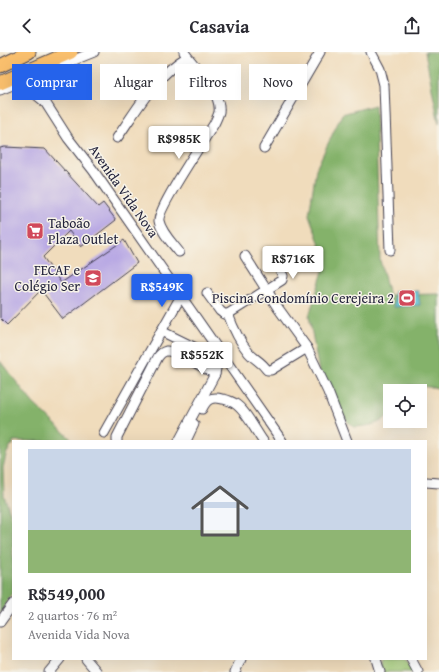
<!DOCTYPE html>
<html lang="pt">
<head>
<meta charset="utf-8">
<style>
  body { margin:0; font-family:"Gentium Book Plus",serif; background:#f7f7f7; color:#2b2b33; height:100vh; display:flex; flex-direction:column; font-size:15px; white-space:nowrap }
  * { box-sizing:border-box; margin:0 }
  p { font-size:13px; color:#7c7c81 }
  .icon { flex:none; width:22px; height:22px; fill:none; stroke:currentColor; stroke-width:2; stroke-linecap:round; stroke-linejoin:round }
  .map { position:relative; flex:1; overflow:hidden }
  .side { position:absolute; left:12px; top:388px; width:415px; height:220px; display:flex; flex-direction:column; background:#fff; border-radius:0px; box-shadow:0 4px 16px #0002 }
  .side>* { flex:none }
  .top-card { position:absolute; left:12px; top:12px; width:415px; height:36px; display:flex; gap:8px }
  .fabs { position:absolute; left:383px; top:332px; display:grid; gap:8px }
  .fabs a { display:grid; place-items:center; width:44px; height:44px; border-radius:0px; background:#fff; box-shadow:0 4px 16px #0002; font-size:20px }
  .price { position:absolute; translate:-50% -34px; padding:0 9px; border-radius:4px; background:#fff; color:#222; font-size:13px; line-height:26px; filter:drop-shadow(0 1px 2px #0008) }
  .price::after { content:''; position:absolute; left:50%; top:24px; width:12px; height:9px; margin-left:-6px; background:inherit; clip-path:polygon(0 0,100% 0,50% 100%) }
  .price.active { background:#2563eb; color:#fff }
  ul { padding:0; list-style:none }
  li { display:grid; align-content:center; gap:8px; height:212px; padding:0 16px }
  li span { display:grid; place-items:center; height:124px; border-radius:0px; color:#555 }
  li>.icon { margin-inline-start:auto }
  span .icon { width:72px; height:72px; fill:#fffc; stroke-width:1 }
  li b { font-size:17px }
  .tag { padding:0 14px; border-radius:0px; background:#fff; box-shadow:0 4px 16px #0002; font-size:14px; line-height:36px }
  .tag.active { background:#2563eb; color:#fff }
  header { display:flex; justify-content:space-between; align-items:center; height:52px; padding:0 16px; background:#fff; font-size:18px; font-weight:800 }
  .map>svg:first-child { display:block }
</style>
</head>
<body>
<header><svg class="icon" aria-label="back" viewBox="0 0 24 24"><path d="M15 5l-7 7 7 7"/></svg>Casavia<svg class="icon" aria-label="share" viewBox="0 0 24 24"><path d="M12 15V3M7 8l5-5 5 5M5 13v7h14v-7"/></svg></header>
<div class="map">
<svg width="439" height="620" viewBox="0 0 439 620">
  <rect width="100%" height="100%" fill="#f7f3e8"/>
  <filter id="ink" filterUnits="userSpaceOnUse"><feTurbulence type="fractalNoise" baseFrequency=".025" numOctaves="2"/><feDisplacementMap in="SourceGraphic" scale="8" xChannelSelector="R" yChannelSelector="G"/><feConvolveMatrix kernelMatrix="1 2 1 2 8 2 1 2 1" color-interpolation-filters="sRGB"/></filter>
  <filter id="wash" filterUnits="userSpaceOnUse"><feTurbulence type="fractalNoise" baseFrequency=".012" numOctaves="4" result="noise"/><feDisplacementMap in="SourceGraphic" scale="16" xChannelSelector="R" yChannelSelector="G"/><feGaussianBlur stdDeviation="0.9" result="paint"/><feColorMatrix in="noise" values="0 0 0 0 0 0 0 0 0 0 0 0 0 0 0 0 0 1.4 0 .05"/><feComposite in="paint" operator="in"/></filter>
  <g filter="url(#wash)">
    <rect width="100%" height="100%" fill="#f0dcbc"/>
    <path fill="#a5cf7a" stroke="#64785a" d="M 381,607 L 405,607 L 413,620 L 383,620 L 380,614 Z"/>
    <g fill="#84b26a" stroke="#536a52">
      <path d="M 425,0 L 439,0 L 439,72 Z"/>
      <path d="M 375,53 L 380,208 L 389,243 L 439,242 L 439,336 L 408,333 L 403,339 L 390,339 C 390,345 391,353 390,359 C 386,372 365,375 353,375 L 340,361 L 319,320 L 309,264 L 324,216 L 319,190 L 309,163 L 316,117 L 342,62 Z"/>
      <path d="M 0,309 L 33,351 L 73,389 L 13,389 L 13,393 L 11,393 L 6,403 L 3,416 L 4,443 L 13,469 L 13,539 L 0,562 Z"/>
    </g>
    <path fill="#57c0d4" stroke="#3c7188" d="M 394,239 L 418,239 L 420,253 L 394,255 Z"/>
    <g id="blocks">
      <path fill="#b8a8e4" d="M 5,95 L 45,97 L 98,155 L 103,151 L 116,168 L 81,195 L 69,179 L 43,205 L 61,231 L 124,188 L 137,211 L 63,267 L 41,238 L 7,273 L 0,266 L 0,96 Z"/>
    </g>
  </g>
  <g filter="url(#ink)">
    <use href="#blocks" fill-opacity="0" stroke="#413e4e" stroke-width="1"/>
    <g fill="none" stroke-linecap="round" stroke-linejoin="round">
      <g stroke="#413e4e" stroke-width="11">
        <g id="minor">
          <path d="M 371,0 L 380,17 L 384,33 L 390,198"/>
          <path d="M 44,20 L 43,35 L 45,50"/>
          <path d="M 23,29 L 34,41 L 45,50 L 68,86 L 93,118 L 282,389"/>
          <path d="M 0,38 L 94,0"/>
          <path d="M 117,86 C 138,56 155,24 187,5"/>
          <path d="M 264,96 L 320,0"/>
          <path d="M 179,200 C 173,192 161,180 159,169 C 157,157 205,87 214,72 C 216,68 218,64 219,60 C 222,40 194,15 184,0"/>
          <path d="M 245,204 L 278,256 L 307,296 L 328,340 L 347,389"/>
          <path d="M 207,241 L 220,259 L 224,262 L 228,262 L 282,228 L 283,224 L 279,216 L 274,211"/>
          <path d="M 228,262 C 233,276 239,289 249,301 C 255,308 261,309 267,318 L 271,318 L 307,296"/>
          <path d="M 161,279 L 212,304 L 217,311 L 215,322 L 179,389"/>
          <path d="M 202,357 C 206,348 211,344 222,347 C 225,347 230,349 234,351 C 245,357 255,378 263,389"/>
          <path d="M 104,381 L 181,244"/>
          <path d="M 117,389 L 117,385 L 158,305 C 160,302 162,300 166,299 C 175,298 206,317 215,322"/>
          <path d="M 186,389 L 194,372"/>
          <path d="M 426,430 L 439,431"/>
          <path d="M 0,570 L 13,552"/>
          <path d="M 86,607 L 97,620"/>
          <path d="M 376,607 L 380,620"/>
          <path d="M 411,607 L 418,620"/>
          <path d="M 49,620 L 60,607"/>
          <path d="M 235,620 L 241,607"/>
        </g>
      </g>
      <g stroke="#413e4e" stroke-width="15">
        <g id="highway">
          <path d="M 0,14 L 29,0"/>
          <path d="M 0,31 L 71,0"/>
        </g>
      </g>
      <use href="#minor" stroke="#fff" stroke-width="9"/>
      <use href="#highway" stroke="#f9bf6d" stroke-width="13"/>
    </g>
  </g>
  <defs>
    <g id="supermarket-square" transform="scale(0.9)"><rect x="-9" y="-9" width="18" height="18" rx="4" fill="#d1495b" stroke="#f7f3e8"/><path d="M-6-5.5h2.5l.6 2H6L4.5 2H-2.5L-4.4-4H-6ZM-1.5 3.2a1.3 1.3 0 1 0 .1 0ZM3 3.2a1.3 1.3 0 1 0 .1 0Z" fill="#fff"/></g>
    <g id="university-square" transform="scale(0.9)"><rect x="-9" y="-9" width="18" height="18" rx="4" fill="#d1495b" stroke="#f7f3e8"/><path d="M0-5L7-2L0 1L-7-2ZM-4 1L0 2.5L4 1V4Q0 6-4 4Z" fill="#fff"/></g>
    <g id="stadium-square" transform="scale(0.9)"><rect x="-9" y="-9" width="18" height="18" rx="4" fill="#d1495b" stroke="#f7f3e8"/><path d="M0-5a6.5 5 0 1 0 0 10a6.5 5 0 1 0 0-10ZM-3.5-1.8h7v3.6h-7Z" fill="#fff"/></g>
  </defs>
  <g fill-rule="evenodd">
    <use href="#supermarket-square" x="35" y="179"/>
    <use href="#university-square" x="93" y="226"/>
    <use href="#stadium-square" x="407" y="246"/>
  </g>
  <g text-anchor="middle" stroke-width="3" stroke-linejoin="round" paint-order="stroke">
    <g font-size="14" fill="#22223b" stroke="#f7f3e8">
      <text transform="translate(124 139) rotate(55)" y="5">Avenida Vida Nova</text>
    </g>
    <g font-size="14" fill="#22223b" stroke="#f7f3e8" text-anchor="end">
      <text x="48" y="176" text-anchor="start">Taboão<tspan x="48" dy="16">Plaza Outlet</tspan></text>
      <text x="80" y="223">FECAF e<tspan x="80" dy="16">Colégio Ser</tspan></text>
      <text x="394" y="251">Piscina Condomínio Cerejeira 2</text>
    </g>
  </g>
</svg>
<div class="fabs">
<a><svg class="icon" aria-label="locate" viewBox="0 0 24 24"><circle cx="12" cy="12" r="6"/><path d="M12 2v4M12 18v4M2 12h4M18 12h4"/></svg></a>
</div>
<b class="price" style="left:179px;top:108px">R$985K</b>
<b class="price" style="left:293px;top:228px">R$716K</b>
<b class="price active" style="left:162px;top:256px">R$549K</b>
<b class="price" style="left:202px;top:324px">R$552K</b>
<div class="top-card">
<a class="tag active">Comprar</a>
<a class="tag">Alugar</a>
<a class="tag">Filtros</a>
<a class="tag">Novo</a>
</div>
<section class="side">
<ul>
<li><span style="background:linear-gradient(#c9d6e8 65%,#8fb573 0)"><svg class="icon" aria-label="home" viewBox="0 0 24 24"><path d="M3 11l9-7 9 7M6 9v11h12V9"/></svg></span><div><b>R$549,000</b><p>2 quartos · 76 m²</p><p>Avenida Vida Nova</p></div></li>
</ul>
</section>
</div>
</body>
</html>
